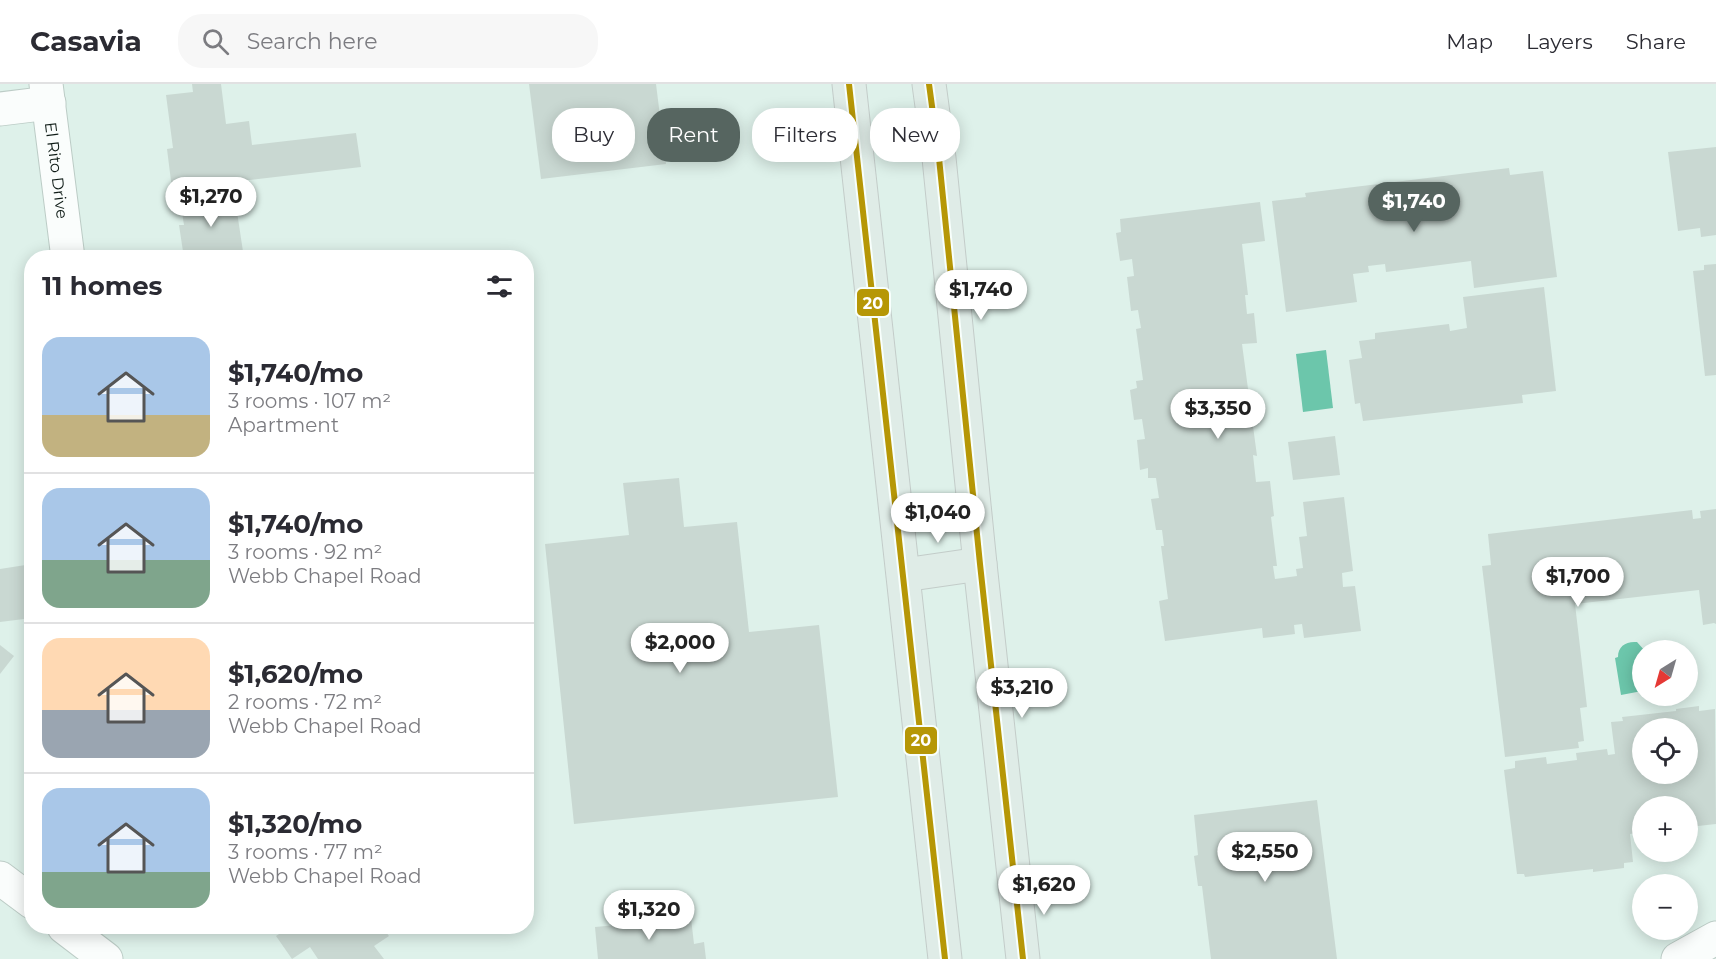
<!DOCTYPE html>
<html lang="en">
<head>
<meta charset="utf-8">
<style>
  body { margin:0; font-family:Montserrat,sans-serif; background:#f7f7f7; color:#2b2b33; height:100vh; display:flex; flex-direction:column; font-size:22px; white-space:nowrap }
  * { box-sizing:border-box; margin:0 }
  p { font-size:20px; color:#7c7c81 }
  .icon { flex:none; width:33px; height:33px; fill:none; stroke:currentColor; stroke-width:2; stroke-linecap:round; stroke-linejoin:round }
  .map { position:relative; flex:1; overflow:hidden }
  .details { position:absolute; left:24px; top:166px; width:510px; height:684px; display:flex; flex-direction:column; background:#fff; border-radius:24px; box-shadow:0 3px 15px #0003 }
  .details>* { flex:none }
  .banner { position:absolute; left:552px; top:24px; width:570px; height:54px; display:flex; gap:12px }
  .needle { width:39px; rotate:217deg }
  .tools { position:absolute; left:1632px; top:556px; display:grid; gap:12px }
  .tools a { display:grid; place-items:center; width:66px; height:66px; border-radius:50%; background:#fff; box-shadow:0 3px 15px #0003; font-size:30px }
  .price { position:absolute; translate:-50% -51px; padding:0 14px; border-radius:21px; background:#fff; color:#222; font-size:20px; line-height:39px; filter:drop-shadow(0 2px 3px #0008) }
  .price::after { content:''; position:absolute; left:50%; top:36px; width:18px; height:14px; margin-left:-9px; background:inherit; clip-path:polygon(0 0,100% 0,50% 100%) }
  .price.current { background:#566560; color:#fff }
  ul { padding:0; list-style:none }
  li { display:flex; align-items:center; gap:18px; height:150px; padding:0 18px }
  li+li { border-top:2px solid #e1e1e2 }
  li span { display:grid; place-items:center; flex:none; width:168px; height:120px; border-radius:18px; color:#555 }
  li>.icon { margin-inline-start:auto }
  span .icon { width:72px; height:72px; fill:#fffc; stroke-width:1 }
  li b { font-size:26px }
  h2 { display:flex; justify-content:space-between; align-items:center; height:72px; padding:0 18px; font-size:26px }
  .tag { padding:0 21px; border-radius:24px; background:#fff; box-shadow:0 3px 15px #0003; font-size:21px; line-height:54px }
  .tag.current { background:#566560; color:#fff }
  header { display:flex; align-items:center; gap:36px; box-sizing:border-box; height:84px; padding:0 30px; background:#fff; border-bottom:2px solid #e1e1e2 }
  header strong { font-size:28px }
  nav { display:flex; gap:33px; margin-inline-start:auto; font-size:21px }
  .search { width:420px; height:54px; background:#f7f7f7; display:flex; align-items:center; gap:15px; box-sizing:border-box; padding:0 21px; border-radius:24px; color:#7c7c81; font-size:22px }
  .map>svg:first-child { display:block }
</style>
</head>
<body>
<header>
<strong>Casavia</strong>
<div class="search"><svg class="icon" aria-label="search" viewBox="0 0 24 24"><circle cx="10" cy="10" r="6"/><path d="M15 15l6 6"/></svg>Search here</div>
<nav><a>Map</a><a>Layers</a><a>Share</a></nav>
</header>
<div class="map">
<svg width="1716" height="875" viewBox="0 0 1716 875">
  <rect width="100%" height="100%" fill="#def1ea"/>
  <g fill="#6cc6ab">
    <path d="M 1326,266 L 1333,324 L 1303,328 L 1296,270 Z"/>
    <path d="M 1637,558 L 1645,567 L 1642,567 L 1642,607 L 1621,611 L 1615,574 L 1618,573 C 1618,562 1626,557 1637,558 Z"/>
  </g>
  <g fill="#c9d8d2" fill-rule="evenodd">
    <path d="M 192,0 L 221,0 L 226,40 L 249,37 L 252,61 L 356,49 L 361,83 L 172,105 L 167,65 L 173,64 L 166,11 L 193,8 Z"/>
    <path d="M 529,0 L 656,0 L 666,80 L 541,95 Z"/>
    <path d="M 1716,63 L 1716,151 L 1701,153 L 1700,144 L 1678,147 L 1668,68 Z"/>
    <path d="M 1509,84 L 1510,91 L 1543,87 L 1557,193 L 1474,204 L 1471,177 L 1386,188 L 1385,180 L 1368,182 L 1369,188 L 1353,190 L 1357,218 L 1286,228 L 1272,117 L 1306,113 L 1305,109 Z"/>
    <path d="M 234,108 L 244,174 L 184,174 L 179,141 L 184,141 L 180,116 Z"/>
    <path d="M 1260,118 L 1265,157 L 1242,160 L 1248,211 L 1245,211 L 1247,230 L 1254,229 L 1257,259 L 1242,260 L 1257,372 L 1253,371 L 1256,398 L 1270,397 L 1274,432 L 1271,433 L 1277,482 L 1273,482 L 1275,495 L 1297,492 L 1296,485 L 1303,484 L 1299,453 L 1307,452 L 1303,418 L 1344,413 L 1353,487 L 1342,489 L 1343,503 L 1355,502 L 1361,547 L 1304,554 L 1302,540 L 1294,541 L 1295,550 L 1263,554 L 1262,544 L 1165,557 L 1159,517 L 1168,515 L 1161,462 L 1164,462 L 1162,446 L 1156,446 L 1151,415 L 1159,414 L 1156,394 L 1148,394 L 1148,384 L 1140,386 L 1137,356 L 1145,355 L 1142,335 L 1134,336 L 1130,306 L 1137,304 L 1136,297 L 1143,296 L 1136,245 L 1141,244 L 1138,226 L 1131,227 L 1127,193 L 1134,192 L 1132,175 L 1120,177 L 1116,149 L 1121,148 L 1120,135 Z"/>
    <path d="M 1716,180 L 1716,291 L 1705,292 L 1693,187 L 1704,186 L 1704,181 Z"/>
    <path d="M 1544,203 L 1556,307 L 1522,311 L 1523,319 L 1363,337 L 1360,319 L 1355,320 L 1349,276 L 1362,274 L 1359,257 L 1375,255 L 1375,249 L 1449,240 L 1450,247 L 1467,244 L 1463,213 Z"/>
    <path d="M 1335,352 L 1340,391 L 1293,396 L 1288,358 Z"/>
    <path d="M 679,394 L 684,443 L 737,438 L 749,548 L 819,541 L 838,713 L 574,740 L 545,460 L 629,451 L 623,399 Z"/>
    <path d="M 1716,425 L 1716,540 L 1714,539 L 1703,541 L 1699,506 L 1575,520 L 1587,623 L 1580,624 L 1584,657 L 1578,658 L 1579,664 L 1505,673 L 1482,482 L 1491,481 L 1488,450 L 1692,426 L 1693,435 L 1701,434 L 1700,427 Z"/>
    <path d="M 32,480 L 32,534 L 0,538 L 0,485 Z"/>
    <path d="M 0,561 L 14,572 L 0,590 Z"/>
    <path d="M 1699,622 L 1699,627 L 1715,625 L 1716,740 L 1689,743 L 1688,723 L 1642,723 L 1642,748 L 1630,750 L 1633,778 L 1624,779 L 1624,784 L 1593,788 L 1593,785 L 1525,793 L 1524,790 L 1517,790 L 1504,686 L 1515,684 L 1515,677 L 1546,673 L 1547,680 L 1577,676 L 1576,669 L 1607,665 L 1608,671 L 1615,670 L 1611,638 L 1623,637 L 1622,633 L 1676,627 L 1676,625 ZM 1642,645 L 1688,645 L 1688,690 L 1642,690 Z"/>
    <path d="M 1317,716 L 1337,875 L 1211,875 L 1202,802 L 1198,802 L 1194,772 L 1198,771 L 1194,731 Z"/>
    <path d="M 691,834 L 694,860 L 704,858 L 706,875 L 598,875 L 595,843 Z"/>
    <path d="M 290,843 L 382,843 L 389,852 L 374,862 L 384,875 L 318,875 L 310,863 L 292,875 L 276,852 Z"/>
  </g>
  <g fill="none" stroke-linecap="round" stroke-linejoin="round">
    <g stroke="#bcccc6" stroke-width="35">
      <g id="minor">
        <path id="s1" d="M 46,0 L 68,174"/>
        <path d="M 0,25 L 49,19"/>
        <path d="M 0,794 L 32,818"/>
        <path d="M 64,843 L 106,875"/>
        <path d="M 1678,875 L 1716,854"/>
      </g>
    </g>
    <g stroke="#c3ccc9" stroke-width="35">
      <g id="major">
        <path d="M 849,0 L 945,875"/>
        <path d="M 929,0 L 939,74 L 980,480 L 1023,875"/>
        <path d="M 904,491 L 980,480"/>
      </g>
    </g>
    <use href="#minor" stroke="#fafdfc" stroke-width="33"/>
    <use href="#major" stroke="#dfece7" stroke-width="33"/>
    <g stroke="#f8fffc" stroke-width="10">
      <g id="bus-1">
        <path d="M 849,0 L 945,875"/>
        <path d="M 929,0 L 939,74 L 980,480 L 1023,875"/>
      </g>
    </g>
    <use href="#bus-1" stroke="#b69706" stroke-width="6"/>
  </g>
  <g text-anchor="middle" stroke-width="4.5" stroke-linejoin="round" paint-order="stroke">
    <g font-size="16" fill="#0d1a15" stroke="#f8fffc">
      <text dy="6" stroke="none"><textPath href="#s1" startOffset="87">El Rito Drive</textPath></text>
    </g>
  </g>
  <g stroke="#f8fffc" stroke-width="2">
    <rect x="856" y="204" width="34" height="29" rx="6" fill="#b69706"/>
    <rect x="904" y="642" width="34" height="29" rx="6" fill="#b69706"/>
  </g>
  <g font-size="16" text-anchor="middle" font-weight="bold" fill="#fff">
    <text x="873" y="225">20</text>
    <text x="921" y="662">20</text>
  </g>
</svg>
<div class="tools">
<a><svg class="needle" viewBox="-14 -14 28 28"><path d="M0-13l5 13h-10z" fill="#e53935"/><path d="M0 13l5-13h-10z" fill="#7c7c81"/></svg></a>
<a><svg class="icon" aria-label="locate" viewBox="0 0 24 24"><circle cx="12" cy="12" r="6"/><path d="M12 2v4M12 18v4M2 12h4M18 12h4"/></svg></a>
<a>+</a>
<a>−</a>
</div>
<b class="price" style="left:211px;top:144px">$1,270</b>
<b class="price current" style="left:1414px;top:149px">$1,740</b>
<b class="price" style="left:981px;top:237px">$1,740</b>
<b class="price" style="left:1218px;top:356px">$3,350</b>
<b class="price" style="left:938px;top:460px">$1,040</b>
<b class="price" style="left:1578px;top:524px">$1,700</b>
<b class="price" style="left:680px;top:590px">$2,000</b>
<b class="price" style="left:1022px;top:635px">$3,210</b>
<b class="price" style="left:1265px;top:799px">$2,550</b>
<b class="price" style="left:1044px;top:832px">$1,620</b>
<b class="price" style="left:649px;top:857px">$1,320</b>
<div class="banner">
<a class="tag">Buy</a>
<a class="tag current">Rent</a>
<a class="tag">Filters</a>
<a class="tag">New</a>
</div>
<section class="details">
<h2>11 homes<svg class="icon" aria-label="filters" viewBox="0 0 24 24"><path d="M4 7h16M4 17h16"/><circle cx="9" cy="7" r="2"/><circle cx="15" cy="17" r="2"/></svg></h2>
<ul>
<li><span style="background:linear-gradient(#a9c7e8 65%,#c2b280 0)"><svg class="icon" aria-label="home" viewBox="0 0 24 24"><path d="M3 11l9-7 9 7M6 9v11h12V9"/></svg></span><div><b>$1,740/mo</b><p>3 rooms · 107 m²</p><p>Apartment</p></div></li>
<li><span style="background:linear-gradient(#a9c7e8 60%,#7fa58c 0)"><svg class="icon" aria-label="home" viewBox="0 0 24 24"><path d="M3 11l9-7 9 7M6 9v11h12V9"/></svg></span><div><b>$1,740/mo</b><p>3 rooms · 92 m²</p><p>Webb Chapel Road</p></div></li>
<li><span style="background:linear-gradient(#ffd9b3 60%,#9aa5b1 0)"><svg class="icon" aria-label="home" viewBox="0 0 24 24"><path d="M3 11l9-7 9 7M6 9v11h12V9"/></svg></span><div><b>$1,620/mo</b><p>2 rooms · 72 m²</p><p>Webb Chapel Road</p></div></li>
<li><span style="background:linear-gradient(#a9c7e8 70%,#7fa58c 0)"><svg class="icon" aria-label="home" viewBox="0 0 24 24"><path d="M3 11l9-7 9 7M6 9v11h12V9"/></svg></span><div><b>$1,320/mo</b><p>3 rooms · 77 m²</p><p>Webb Chapel Road</p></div></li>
</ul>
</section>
</div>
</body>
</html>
